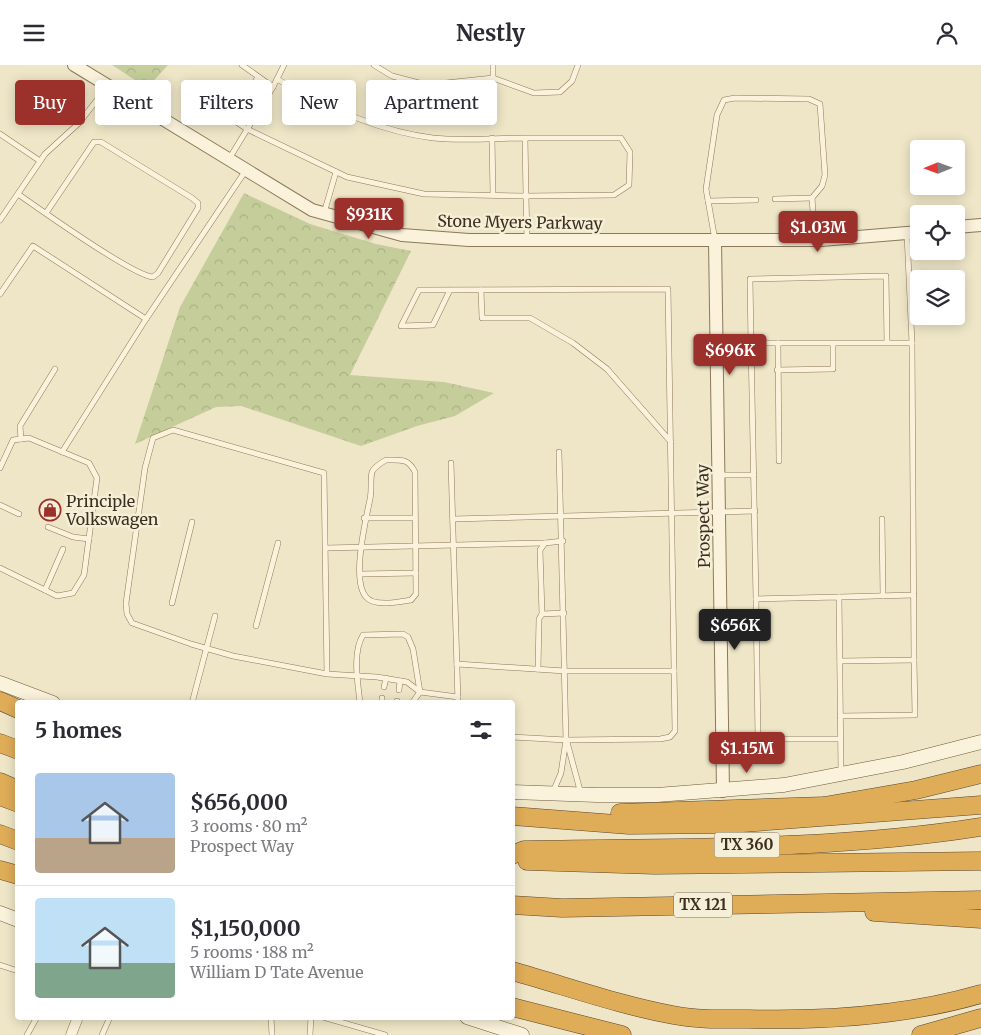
<!DOCTYPE html>
<html lang="en">
<head>
<meta charset="utf-8">
<style>
  body { margin:0; font-family:Merriweather,serif; background:#f2f2f3; color:#2b2b33; height:100vh; display:flex; flex-direction:column; font-size:19px; white-space:nowrap }
  * { box-sizing:border-box; margin:0 }
  p { font-size:16px; color:#7c7c81 }
  .icon { flex:none; width:28px; height:28px; fill:none; stroke:currentColor; stroke-width:2; stroke-linecap:round; stroke-linejoin:round }
  .map { position:relative; flex:1; overflow:hidden }
  .side { position:absolute; left:15px; top:635px; width:500px; height:320px; display:flex; flex-direction:column; background:#fff; border-radius:5px; box-shadow:0 2px 12px #0003 }
  .side>* { flex:none }
  .top-card { position:absolute; left:15px; top:15px; width:500px; height:45px; display:flex; gap:10px }
  .needle { width:32px; rotate:269deg }
  .controls { position:absolute; left:910px; top:75px; display:grid; gap:10px }
  .controls a { display:grid; place-items:center; width:55px; height:55px; border-radius:5px; background:#fff; box-shadow:0 2px 12px #0003; font-size:25px }
  .price { position:absolute; translate:-50% -42px; padding:0 11px; border-radius:5px; background:#9c312b; color:#fff; font-size:16px; line-height:32px; filter:drop-shadow(0 1px 2px #0008) }
  .price::after { content:''; position:absolute; left:50%; top:30px; width:15px; height:11px; margin-left:-8px; background:inherit; clip-path:polygon(0 0,100% 0,50% 100%) }
  .price.on { background:#222; color:#fff }
  ul { padding:0; list-style:none }
  li { display:flex; align-items:center; gap:15px; height:125px; padding:0 20px }
  li+li { border-top:1px solid #e1e1e2 }
  li span { display:grid; place-items:center; flex:none; width:140px; height:100px; border-radius:5px; color:#555 }
  li>.icon { margin-inline-start:auto }
  span .icon { width:60px; height:60px; fill:#fffc; stroke-width:1 }
  li b { font-size:21px }
  h2 { display:flex; justify-content:space-between; align-items:center; height:60px; padding:0 20px; font-size:21px }
  .pill { padding:0 18px; border-radius:5px; background:#fff; box-shadow:0 2px 12px #0003; font-size:18px; line-height:45px }
  .pill.on { background:#9c312b; color:#fff }
  header { display:flex; justify-content:space-between; align-items:center; height:65px; padding:0 20px; background:#fff; font-size:22px; font-weight:700 }
  .map>svg:first-child { display:block }
</style>
</head>
<body>
<header><svg class="icon" aria-label="menu" viewBox="0 0 24 24"><path d="M4 6h16M4 12h16M4 18h16"/></svg>Nestly<svg class="icon" aria-label="person" viewBox="0 0 24 24"><circle cx="12" cy="8" r="4"/><path d="M4 21q1-7 8-7t8 7"/></svg></header>
<div class="map">
<svg width="981" height="970" viewBox="0 0 981 970">
  <defs>
    <pattern id="forest-crowns" width="20" height="18" patternUnits="userSpaceOnUse" patternTransform="scale(1.25)"><rect width="20" height="18" fill="#c5ce9a"/><path d="M2 6a3 3 0 1 1 6 0M12 15a3 3 0 1 1 6 0" fill="none" stroke="#aab184"/></pattern>
  </defs>
  <rect width="100%" height="100%" fill="#efe6c7"/>
  <g fill="url(#forest-crowns)">
    <path d="M 112,0 L 168,0 L 147,23 Z"/>
    <path d="M 244,128 L 310,159 L 376,179 L 411,186 L 350,310 L 444,317 L 494,328 L 455,351 L 417,361 L 361,381 L 241,341 L 216,342 L 135,379 L 180,242 Z"/>
  </g>
  <g fill="none" stroke-linecap="round" stroke-linejoin="round">
    <g stroke="#8c785c" stroke-width="6">
      <g id="service">
        <path d="M 242,0 L 273,22 L 284,0"/>
        <path d="M 374,0 L 392,11 L 427,20 L 493,13 L 534,28 L 560,27 L 572,16 L 578,0"/>
        <path d="M 493,0 L 493,13"/>
        <path d="M 258,12 L 232,54 L 247,64 L 347,112 L 424,129 L 526,131 L 527,174"/>
        <path d="M 277,14 C 325,42 377,66 433,73 C 463,76 495,73 525,73 L 526,131 L 614,130 L 629,120 L 630,87 L 621,73 L 525,73"/>
        <path d="M 0,69 L 40,96"/>
        <path d="M 492,73 L 493,130"/>
        <path d="M 229,94 L 273,22"/>
        <path d="M 18,129 C 41,145 133,211 153,212 L 158,208 L 198,143 L 198,138 L 192,133 L 101,77 L 94,77 L 46,148"/>
        <path d="M 775,134 L 812,133"/>
        <path d="M 708,136 L 756,135"/>
        <path d="M 324,148 L 336,107"/>
        <path d="M 0,155 L 45,89 L 79,58 L 107,22"/>
        <path d="M 715,175 L 706,124 L 717,50 L 724,35 L 735,33 L 809,34 L 820,39 L 825,110 L 822,121 L 812,133 L 815,174"/>
        <path d="M 450,225 L 433,260 L 401,261 L 419,225 L 668,224 L 675,666 L 670,672 L 660,674 L 566,675 L 512,672"/>
        <path d="M 481,225 L 482,253 L 530,253 L 573,278 L 607,304 L 671,377"/>
        <path d="M 0,229 L 33,181 L 146,254 L 62,387"/>
        <path d="M 146,254 L 246,105"/>
        <path d="M 718,277 L 751,278 L 756,534 L 839,532 L 841,707"/>
        <path d="M 778,278 L 779,396"/>
        <path d="M 887,278 L 751,278 L 750,214 L 886,211 L 887,278 L 912,278 L 907,169"/>
        <path d="M 777,305 L 833,304 L 833,279"/>
        <path d="M 21,374 L 20,361 L 55,304"/>
        <path d="M 386,395 C 401,395 408,393 415,407 L 416,529 L 411,535 C 399,537 374,542 366,532 C 351,515 366,454 370,434 C 372,426 370,415 372,407 C 375,401 381,398 386,395 Z"/>
        <path d="M 451,398 L 458,638"/>
        <path d="M 0,403 L 13,375 L 29,373 L 89,398 L 97,413 L 84,510 L 73,528 L 57,531 L 0,503"/>
        <path d="M 720,410 L 754,410"/>
        <path d="M 0,440 L 19,449"/>
        <path d="M 364,453 L 415,453"/>
        <path d="M 453,454 L 755,446"/>
        <path d="M 882,454 L 883,531"/>
        <path d="M 48,462 L 73,472 L 89,474"/>
        <path d="M 326,483 L 545,478"/>
        <path d="M 361,509 L 416,508"/>
        <path d="M 45,525 L 63,484"/>
        <path d="M 839,532 L 914,530"/>
        <path d="M 756,534 L 758,674 L 840,674"/>
        <path d="M 172,538 L 192,457"/>
        <path d="M 542,549 L 540,485 L 545,478 L 563,476"/>
        <path d="M 256,561 L 278,478"/>
        <path d="M 840,596 L 914,595 L 912,278"/>
        <path d="M 457,599 L 565,606 L 674,606"/>
        <path d="M 538,604 L 539,554 L 542,549 L 564,548"/>
        <path d="M 327,609 L 324,408 L 173,365 L 153,373 L 145,403 L 126,538 L 127,549 L 132,558 L 191,579 L 233,591 L 327,609 L 377,612 L 407,617 L 420,627 L 458,632"/>
        <path d="M 384,622 L 386,613"/>
        <path d="M 399,625 L 400,616"/>
        <path d="M 192,638 L 215,551"/>
        <path d="M 360,638 C 358,618 352,588 363,570 L 403,569 L 408,572 L 413,584 L 420,627 L 412,638"/>
        <path d="M 382,638 L 382,633"/>
        <path d="M 397,638 L 397,636"/>
        <path d="M 840,651 L 915,650 L 914,595"/>
        <path d="M 567,677 L 581,729"/>
        <path d="M 553,727 L 561,708 L 566,675 L 559,387"/>
        <path d="M 0,900 L 18,906"/>
        <path d="M 271,952 L 272,970"/>
        <path d="M 323,952 L 385,970"/>
        <path d="M 27,970 L 37,952"/>
        <path d="M 102,970 L 110,952"/>
        <path d="M 310,970 L 311,952"/>
      </g>
    </g>
    <g stroke="#8c785c" stroke-width="11">
      <path id="minor" d="M 71,970 L 78,952"/>
    </g>
    <g stroke="#8c785c" stroke-width="14">
      <g id="tertiary">
        <path d="M 74,0 L 312,145 L 402,170 L 469,175 L 821,175 L 919,167"/>
        <path d="M 956,162 L 981,160"/>
        <path d="M 715,175 L 723,726"/>
      </g>
    </g>
    <g stroke="#6e593f" stroke-width="15">
      <g id="secondary">
        <path d="M 0,618 L 53,638"/>
        <path d="M 512,727 L 597,730 L 657,730 L 784,720 L 903,697 L 981,677"/>
        <path d="M 0,848 L 18,855"/>
        <path d="M 467,952 L 522,970"/>
      </g>
    </g>
    <g stroke="#5a4630" stroke-width="19">
      <g id="motorway">
        <path d="M 0,636 L 18,644"/>
        <path d="M 0,678 L 18,685"/>
        <path d="M 0,717 L 18,725"/>
        <path d="M 0,731 L 18,738"/>
        <path d="M 620,748 L 824,741 L 916,725 L 981,709"/>
        <path d="M 512,751 L 629,760 L 729,759 L 981,740"/>
        <path d="M 0,769 L 18,776"/>
        <path d="M 512,790 L 524,785 C 676,782 830,786 981,762"/>
        <path d="M 527,796 L 655,800 L 981,796"/>
        <path d="M 0,805 L 18,810"/>
        <path d="M 512,840 L 562,843 L 981,835"/>
        <path d="M 874,847 L 981,854"/>
        <path d="M 512,906 C 566,921 619,940 673,950 C 698,955 724,954 749,954 C 827,956 905,951 981,929"/>
        <path d="M 512,942 L 622,970"/>
        <path d="M 921,970 L 981,953"/>
      </g>
    </g>
    <use href="#service" stroke="#faf2db" stroke-width="5"/>
    <use href="#minor" stroke="#faf2db" stroke-width="10"/>
    <use href="#tertiary" stroke="#faf2db" stroke-width="12"/>
    <use href="#secondary" stroke="#faf2db" stroke-width="14"/>
    <use href="#motorway" stroke="#dfac58" stroke-width="18"/>
  </g>
  <defs>
    <g id="shop-ring" transform="scale(1.125)"><circle r="9.5" fill="#f6efd7" stroke="#9c312b" stroke-width="1.5"/><path d="M-5-2.5h2.3a2.7 3.5 0 0 1 5.4 0H5L5.5 6h-11ZM-1.5-2.5h3a1.5 2.3 0 0 0-3 0Z" fill="#9c312b"/></g>
  </defs>
  <g fill-rule="evenodd">
    <use href="#shop-ring" x="50" y="445"/>
  </g>
  <g text-anchor="middle" stroke-width="5" stroke-linejoin="round" paint-order="stroke">
    <g fill="#f6efd7" stroke="#746957" stroke-width="1">
      <rect x="714.5" y="767.5" width="65" height="25" rx="4"/>
      <rect x="674" y="827.5" width="58" height="25" rx="4"/>
    </g>
    <g font-size="15" font-weight="bold" fill="#3c2f20">
      <text x="747" y="785">TX 360</text>
      <text x="703" y="845">TX 121</text>
    </g>
    <g font-size="16" fill="#3c2f20" stroke="#f6efd7">
      <text transform="translate(520 157) rotate(1)" y="6">Stone Myers Parkway</text>
      <text transform="translate(703 451) rotate(-91)" y="6">Prospect Way</text>
    </g>
    <g font-size="16" fill="#3c2f20" stroke="#f6efd7" text-anchor="start">
      <text x="66" y="442">Principle<tspan x="66" dy="18">Volkswagen</tspan></text>
    </g>
  </g>
</svg>
<div class="controls">
<a><svg class="needle" viewBox="-14 -14 28 28"><path d="M0-13l5 13h-10z" fill="#e53935"/><path d="M0 13l5-13h-10z" fill="#7c7c81"/></svg></a>
<a><svg class="icon" aria-label="locate" viewBox="0 0 24 24"><circle cx="12" cy="12" r="6"/><path d="M12 2v4M12 18v4M2 12h4M18 12h4"/></svg></a>
<a><svg class="icon" aria-label="layers" viewBox="0 0 24 24"><path d="M12 4l9 5-9 5-9-5zM3 14l9 5 9-5"/></svg></a>
</div>
<b class="price" style="left:369px;top:175px">$931K</b>
<b class="price" style="left:818px;top:188px">$1.03M</b>
<b class="price" style="left:730px;top:311px">$696K</b>
<b class="price on" style="left:735px;top:586px">$656K</b>
<b class="price" style="left:747px;top:709px">$1.15M</b>
<div class="top-card">
<a class="pill on">Buy</a>
<a class="pill">Rent</a>
<a class="pill">Filters</a>
<a class="pill">New</a>
<a class="pill">Apartment</a>
</div>
<section class="side">
<h2>5 homes<svg class="icon" aria-label="filters" viewBox="0 0 24 24"><path d="M4 7h16M4 17h16"/><circle cx="9" cy="7" r="2"/><circle cx="15" cy="17" r="2"/></svg></h2>
<ul>
<li><span style="background:linear-gradient(#a9c7e8 65%,#b9a48a 0)"><svg class="icon" aria-label="home" viewBox="0 0 24 24"><path d="M3 11l9-7 9 7M6 9v11h12V9"/></svg></span><div><b>$656,000</b><p>3 rooms · 80 m²</p><p>Prospect Way</p></div></li>
<li><span style="background:linear-gradient(#bfe0f5 65%,#7fa58c 0)"><svg class="icon" aria-label="home" viewBox="0 0 24 24"><path d="M3 11l9-7 9 7M6 9v11h12V9"/></svg></span><div><b>$1,150,000</b><p>5 rooms · 188 m²</p><p>William D Tate Avenue</p></div></li>
</ul>
</section>
</div>
</body>
</html>
